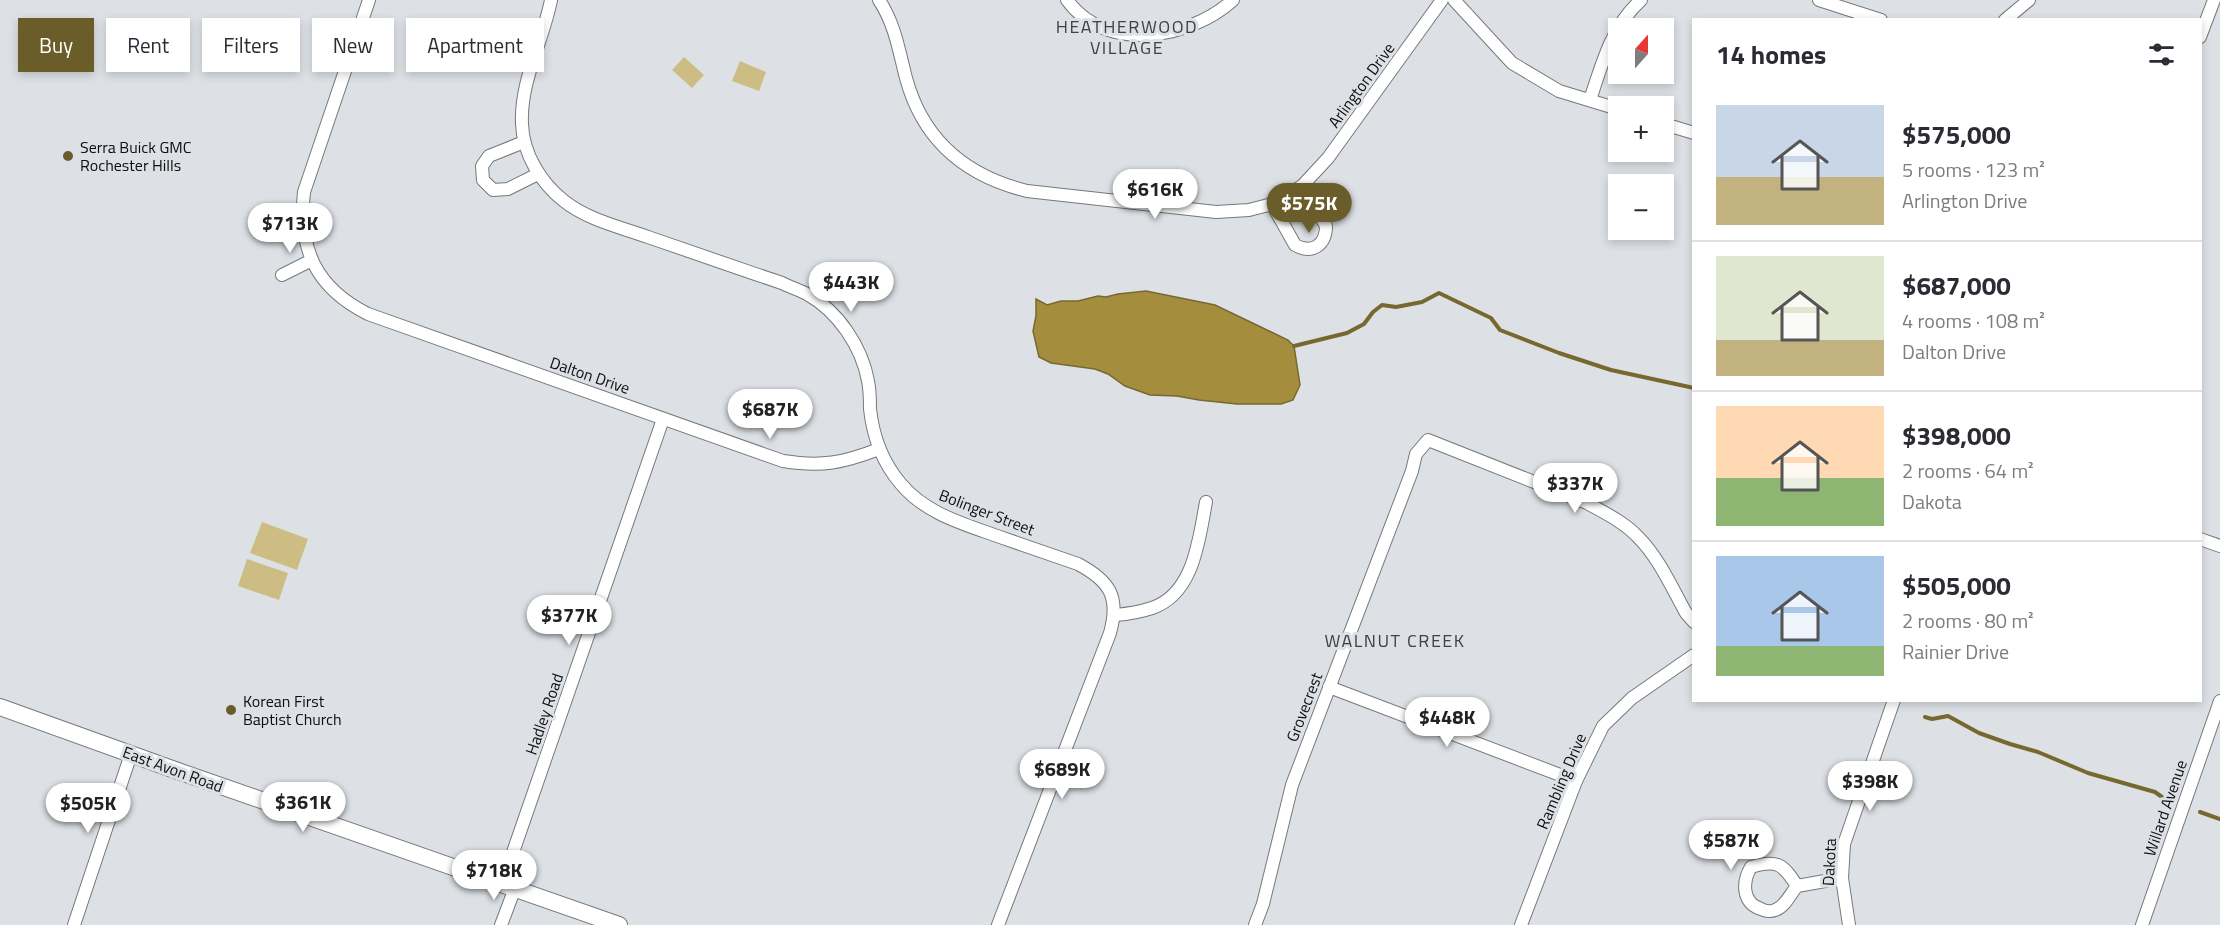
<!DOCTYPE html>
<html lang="en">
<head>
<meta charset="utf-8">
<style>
  body { margin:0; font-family:"Titillium Web",sans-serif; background:#f2f2f3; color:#2b2b33; height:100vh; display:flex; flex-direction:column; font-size:22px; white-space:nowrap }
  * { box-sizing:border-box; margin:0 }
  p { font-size:20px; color:#7c7c81 }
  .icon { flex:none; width:33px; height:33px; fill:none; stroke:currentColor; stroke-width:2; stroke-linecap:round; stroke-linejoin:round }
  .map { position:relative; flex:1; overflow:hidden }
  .details { position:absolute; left:1692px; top:18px; width:510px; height:684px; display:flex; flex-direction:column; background:#fff; border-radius:0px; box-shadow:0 3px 9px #0003 }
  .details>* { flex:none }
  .banner { position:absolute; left:18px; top:18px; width:570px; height:54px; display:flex; gap:12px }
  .needle { width:39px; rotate:21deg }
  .controls { position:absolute; left:1608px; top:18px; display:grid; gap:12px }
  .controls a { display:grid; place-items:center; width:66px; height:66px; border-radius:0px; background:#fff; box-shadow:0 3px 9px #0003; font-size:30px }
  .price { position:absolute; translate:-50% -51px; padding:0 14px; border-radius:21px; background:#fff; color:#222; font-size:20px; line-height:39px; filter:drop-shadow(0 2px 3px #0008) }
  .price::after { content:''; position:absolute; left:50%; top:36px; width:18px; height:14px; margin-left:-9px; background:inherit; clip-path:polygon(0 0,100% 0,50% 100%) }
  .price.on { background:#6a5d2a; color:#fff }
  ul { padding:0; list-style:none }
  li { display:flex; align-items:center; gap:18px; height:150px; padding:0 24px }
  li+li { border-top:2px solid #e1e1e2 }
  li span { display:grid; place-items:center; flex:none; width:168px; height:120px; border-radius:0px; color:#555 }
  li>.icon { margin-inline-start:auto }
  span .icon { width:72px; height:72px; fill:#fffc; stroke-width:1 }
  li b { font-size:26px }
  h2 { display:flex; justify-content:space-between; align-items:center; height:72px; padding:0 24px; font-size:26px }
  .pill { padding:0 21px; border-radius:0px; background:#fff; box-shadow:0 3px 9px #0003; font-size:21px; line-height:54px }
  .pill.on { background:#6a5d2a; color:#fff }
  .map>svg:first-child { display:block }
</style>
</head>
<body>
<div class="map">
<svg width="2220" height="925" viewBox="0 0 2220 925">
  <rect width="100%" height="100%" fill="#dde1e5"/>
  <g fill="#cdbd84">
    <path d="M 684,57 L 704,75 L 692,88 L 672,70 Z"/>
    <path d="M 740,61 L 766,72 L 759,91 L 732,81 Z"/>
    <path d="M 262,522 L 308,539 L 297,570 L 250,553 Z"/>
    <path d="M 247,559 L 288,573 L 279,600 L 238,586 Z"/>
  </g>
  <path fill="#a48e3e" stroke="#776830" stroke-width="1.5" d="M 1146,291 L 1215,305 L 1288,340 L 1294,346 L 1300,385 L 1293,400 L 1281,404 L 1237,404 L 1199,400 L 1177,396 L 1150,395 L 1125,386 L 1108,374 L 1095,369 L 1051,363 L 1039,357 L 1033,331 L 1036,316 L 1036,299 L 1047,305 L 1061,301 L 1078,301 L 1098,296 L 1106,297 L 1118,294 Z"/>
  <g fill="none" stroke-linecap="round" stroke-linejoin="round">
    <g stroke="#776830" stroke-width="4">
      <path d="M 1294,346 L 1347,333 L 1364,324 L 1373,312 L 1382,305 L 1396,307 L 1422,302 L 1439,293 L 1491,318 L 1500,330 L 1559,353 L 1611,370 L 1694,388"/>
      <path d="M 1925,717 L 1932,719 L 1948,716 L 1979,733 L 2010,744 L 2038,752 L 2088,773 L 2155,792 L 2162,797"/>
      <path d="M 2200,812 L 2220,819"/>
    </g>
    <g stroke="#74797c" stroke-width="14">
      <g id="minor">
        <path d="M 369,0 L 304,192 C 298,249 316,288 368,314 L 783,461 C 822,467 843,463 879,449"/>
        <path d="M 551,0 C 543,41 520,81 522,124 C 523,154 541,183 564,201 C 588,220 620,227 648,237 C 692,252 737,268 782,283 C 790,287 799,290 807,294 C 838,311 862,347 868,381 C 870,390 870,400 870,409 C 873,436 882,462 901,484 C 926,514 964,524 1000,537 C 1026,546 1052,555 1078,564 C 1110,581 1120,597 1110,633 L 998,925"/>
        <path d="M 879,0 C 895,24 899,51 906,78 C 923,141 966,176 1027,191 L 1216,212 L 1249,210 L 1272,204 L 1302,186 L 1328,158 L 1442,0"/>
        <path d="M 1067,0 C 1106,54 1190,39 1233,0"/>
        <path d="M 1454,0 L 1512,63 L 1559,91 L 1618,109"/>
        <path d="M 1819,0 L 1881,20"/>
        <path d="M 2005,20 L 2029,0"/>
        <path d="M 2200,37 L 2214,0"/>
        <path d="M 1590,100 C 1602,64 1611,27 1641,0"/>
        <path d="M 1664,124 L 1694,133"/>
        <path d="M 524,142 L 489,156 L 482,166 L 483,180 L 493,190 L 508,189 L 538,174"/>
        <path d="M 1272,204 L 1295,245 C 1313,255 1326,244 1326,226 L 1302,186"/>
        <path d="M 282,275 L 312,260"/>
        <path d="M 2200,539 L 2220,546"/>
        <path d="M 1115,615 C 1127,614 1140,612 1152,608 C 1194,594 1199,539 1206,502"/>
        <path d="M 1329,687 L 1576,781"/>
        <path d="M 502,884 L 663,419"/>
        <path d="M 1797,886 C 1791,893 1785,907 1775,910 C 1771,912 1765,911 1761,909 C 1742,903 1742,882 1751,867 C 1777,859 1783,864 1797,886 L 1842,878"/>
        <path d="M 74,925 L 131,754"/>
        <path d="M 501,925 L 515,888"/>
        <path d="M 1255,925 L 1263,904 L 1292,785 L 1412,471 L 1416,454 L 1428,440 L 1587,503 C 1605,513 1624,522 1638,537 C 1659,558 1672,588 1686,613 L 1694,622"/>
        <path d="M 1521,925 L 1576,781 L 1603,726 L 1632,698 L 1694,655"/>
        <path d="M 1849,925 L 1842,878 L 1844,844 L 1894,700"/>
        <path d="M 2142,925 L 2220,701"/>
      </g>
    </g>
    <g stroke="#74797c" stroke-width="18">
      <path id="secondary" d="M 0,707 L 175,770 L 619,925"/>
    </g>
    <use href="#minor" stroke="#fff" stroke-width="12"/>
    <use href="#secondary" stroke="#fff" stroke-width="16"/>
  </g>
  <g fill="#6a5d2a" stroke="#dde1e5" stroke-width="2">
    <circle cx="68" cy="156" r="6"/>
    <circle cx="231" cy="710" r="6"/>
  </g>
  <g text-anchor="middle" stroke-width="6" stroke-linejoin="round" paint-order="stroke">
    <g font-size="16" fill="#0d0e0f" stroke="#dde1e5">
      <text transform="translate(1361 85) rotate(-54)" y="6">Arlington Drive</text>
      <text transform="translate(590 375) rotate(19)" y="6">Dalton Drive</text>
      <text transform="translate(987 512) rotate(21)" y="6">Bolinger Street</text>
      <text transform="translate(1304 707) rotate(-69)" y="6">Grovecrest</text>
      <text transform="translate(544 714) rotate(-71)" y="6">Hadley Road</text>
      <text transform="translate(173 769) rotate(20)" y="6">East Avon Road</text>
      <text transform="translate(1561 781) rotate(-67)" y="6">Rambling Drive</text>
      <text transform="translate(2165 808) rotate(-71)" y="6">Willard Avenue</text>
      <text transform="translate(1829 862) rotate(-87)" y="6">Dakota</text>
    </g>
    <g font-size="16" fill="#0d0e0f" stroke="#dde1e5" text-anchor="start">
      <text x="80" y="153">Serra Buick GMC<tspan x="80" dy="18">Rochester Hills</tspan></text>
      <text x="243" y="707">Korean First<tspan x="243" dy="18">Baptist Church</tspan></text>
    </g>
    <g font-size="18" letter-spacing="1.5" fill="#3e4245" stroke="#dde1e5">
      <text x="1127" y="33">HEATHERWOOD<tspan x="1127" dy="21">VILLAGE</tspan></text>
      <text x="1395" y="647">WALNUT CREEK</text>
    </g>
  </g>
</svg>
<div class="controls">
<a><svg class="needle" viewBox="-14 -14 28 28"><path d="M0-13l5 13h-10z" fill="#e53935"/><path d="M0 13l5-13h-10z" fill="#7c7c81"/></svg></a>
<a>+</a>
<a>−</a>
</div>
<b class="price" style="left:1155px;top:220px">$616K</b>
<b class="price on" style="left:1309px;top:234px">$575K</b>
<b class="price" style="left:290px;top:254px">$713K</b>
<b class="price" style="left:851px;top:313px">$443K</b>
<b class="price" style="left:770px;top:440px">$687K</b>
<b class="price" style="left:1575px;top:514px">$337K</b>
<b class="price" style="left:569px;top:646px">$377K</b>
<b class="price" style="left:1447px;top:748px">$448K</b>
<b class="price" style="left:1062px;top:800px">$689K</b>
<b class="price" style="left:1870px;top:812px">$398K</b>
<b class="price" style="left:303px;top:833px">$361K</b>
<b class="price" style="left:88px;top:834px">$505K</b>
<b class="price" style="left:1731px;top:871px">$587K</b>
<b class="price" style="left:494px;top:901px">$718K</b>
<div class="banner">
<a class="pill on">Buy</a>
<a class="pill">Rent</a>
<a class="pill">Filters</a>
<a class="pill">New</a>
<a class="pill">Apartment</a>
</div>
<section class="details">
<h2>14 homes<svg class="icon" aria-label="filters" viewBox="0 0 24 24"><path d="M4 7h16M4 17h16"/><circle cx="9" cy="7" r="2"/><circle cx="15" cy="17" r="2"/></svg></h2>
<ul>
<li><span style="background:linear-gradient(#c9d6e8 60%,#c2b280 0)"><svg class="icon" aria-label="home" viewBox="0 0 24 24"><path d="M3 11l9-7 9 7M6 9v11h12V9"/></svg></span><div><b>$575,000</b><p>5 rooms · 123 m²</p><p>Arlington Drive</p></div></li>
<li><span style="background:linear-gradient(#dfe7d0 70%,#c2b280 0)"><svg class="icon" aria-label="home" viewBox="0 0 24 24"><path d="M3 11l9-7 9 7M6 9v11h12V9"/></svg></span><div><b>$687,000</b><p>4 rooms · 108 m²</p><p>Dalton Drive</p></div></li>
<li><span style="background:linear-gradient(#ffd9b3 60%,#8fb573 0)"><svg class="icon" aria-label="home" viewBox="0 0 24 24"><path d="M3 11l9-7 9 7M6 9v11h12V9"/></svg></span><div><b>$398,000</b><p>2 rooms · 64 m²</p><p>Dakota</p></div></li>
<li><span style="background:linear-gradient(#a9c7e8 75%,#8fb573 0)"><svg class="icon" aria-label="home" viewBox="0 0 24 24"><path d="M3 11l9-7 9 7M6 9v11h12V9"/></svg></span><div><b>$505,000</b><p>2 rooms · 80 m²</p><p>Rainier Drive</p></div></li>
</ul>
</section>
</div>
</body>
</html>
